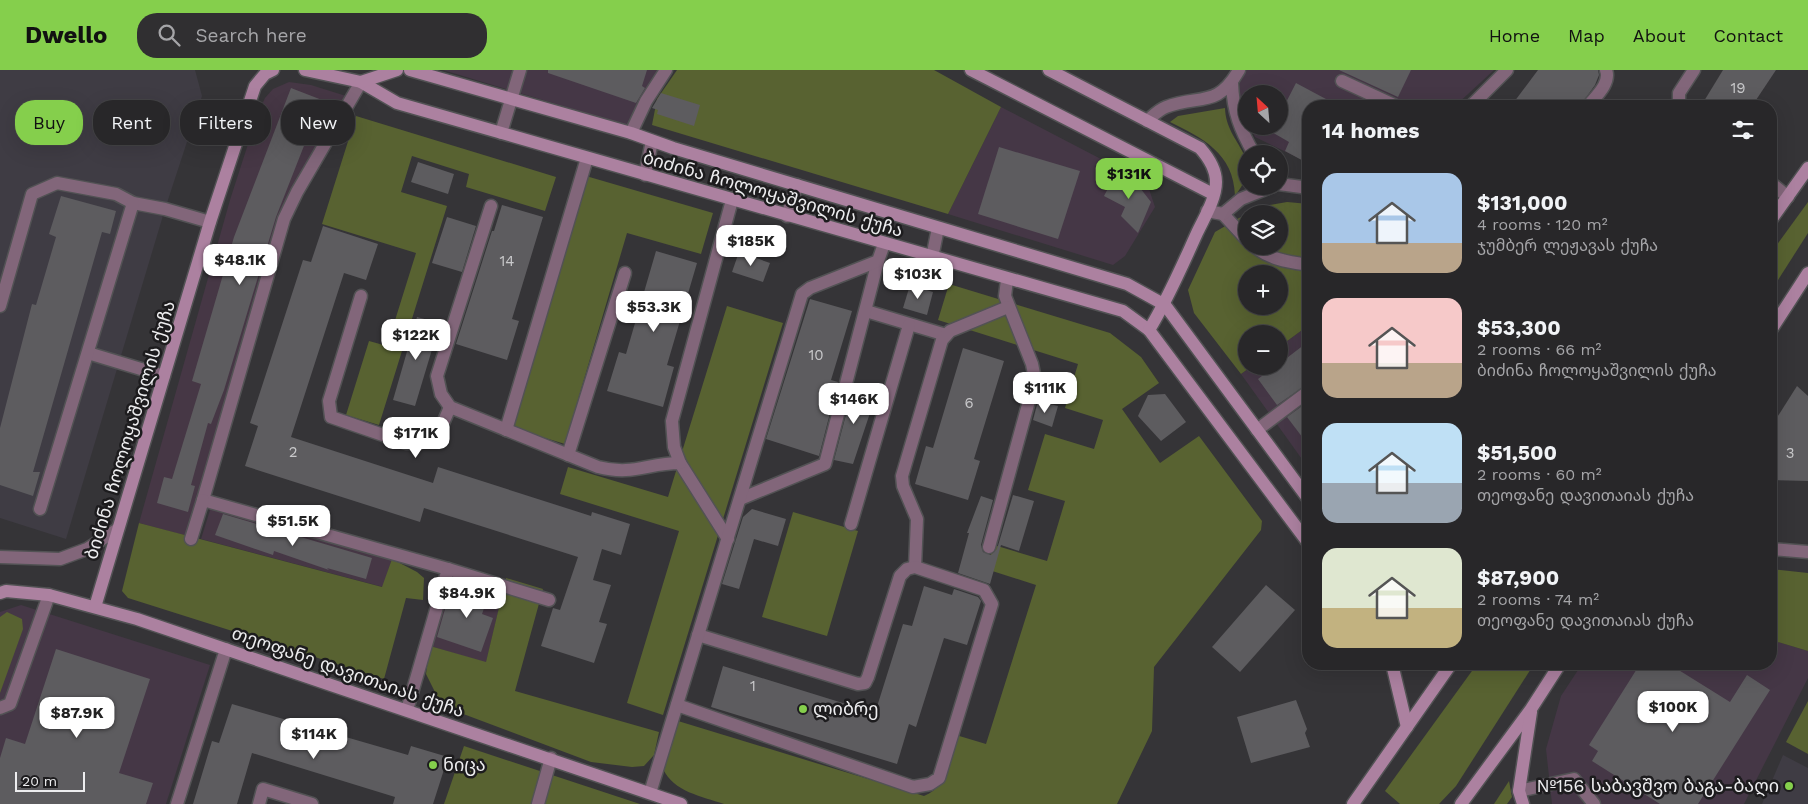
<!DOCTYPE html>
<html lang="en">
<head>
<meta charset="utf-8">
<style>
  body { margin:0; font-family:"Work Sans","Noto Sans Georgian",sans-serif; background:#302f31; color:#f1f3f6; height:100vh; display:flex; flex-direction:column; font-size:19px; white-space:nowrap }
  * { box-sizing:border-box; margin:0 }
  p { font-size:16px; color:#a5a5a8 }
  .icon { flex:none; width:28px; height:28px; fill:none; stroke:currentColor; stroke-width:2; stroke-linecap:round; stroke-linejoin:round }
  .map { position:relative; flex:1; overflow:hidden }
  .drawer { position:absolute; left:1302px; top:30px; width:475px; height:570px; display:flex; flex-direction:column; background:#282729; border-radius:20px; box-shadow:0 5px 20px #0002,0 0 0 1px #444446 }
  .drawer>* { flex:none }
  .banner { position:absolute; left:15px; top:30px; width:475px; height:45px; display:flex; gap:10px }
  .needle { width:32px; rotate:334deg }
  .fabs { position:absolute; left:1238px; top:15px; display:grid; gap:10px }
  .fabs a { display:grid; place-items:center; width:50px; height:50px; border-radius:50%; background:#282729; box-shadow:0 5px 20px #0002,0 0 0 1px #444446; font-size:25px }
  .scale { position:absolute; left:15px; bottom:12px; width:70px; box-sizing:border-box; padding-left:5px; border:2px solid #ededef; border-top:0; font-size:14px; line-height:18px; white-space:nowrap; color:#ededef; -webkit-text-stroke:4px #1d1c1e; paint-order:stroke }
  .price { position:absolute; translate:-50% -42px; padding:0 11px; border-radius:10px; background:#fff; color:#222; font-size:16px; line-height:32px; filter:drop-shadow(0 1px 2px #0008) }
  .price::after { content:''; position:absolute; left:50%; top:30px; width:15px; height:11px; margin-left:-8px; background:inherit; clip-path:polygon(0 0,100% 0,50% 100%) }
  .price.active { background:#85cf4c; color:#111 }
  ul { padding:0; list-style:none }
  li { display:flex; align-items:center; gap:15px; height:125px; padding:0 20px }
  li span { display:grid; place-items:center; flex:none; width:140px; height:100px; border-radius:15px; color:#555 }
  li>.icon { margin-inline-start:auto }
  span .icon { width:60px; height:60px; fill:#fffc; stroke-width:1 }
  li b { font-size:21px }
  h2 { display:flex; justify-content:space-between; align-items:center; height:60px; padding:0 20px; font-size:21px }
  .pill { padding:0 18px; border-radius:20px; background:#282729; box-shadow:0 5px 20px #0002,0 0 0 1px #444446; font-size:18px; line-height:45px }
  .pill.active { background:#85cf4c; color:#111 }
  header { display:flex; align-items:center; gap:30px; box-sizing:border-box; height:70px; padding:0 25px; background:#85cf4c; color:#111 }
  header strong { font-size:24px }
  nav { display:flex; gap:28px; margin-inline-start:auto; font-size:18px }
  .search { width:350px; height:45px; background:#302f31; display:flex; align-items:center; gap:12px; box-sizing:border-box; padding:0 18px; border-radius:20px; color:#a5a5a8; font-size:19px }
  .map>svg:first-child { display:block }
</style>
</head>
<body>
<header>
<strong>Dwello</strong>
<div class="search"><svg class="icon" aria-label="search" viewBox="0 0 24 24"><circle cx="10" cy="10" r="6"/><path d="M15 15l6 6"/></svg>Search here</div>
<nav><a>Home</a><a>Map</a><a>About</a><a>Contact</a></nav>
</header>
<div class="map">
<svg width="1808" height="734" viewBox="0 0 1808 734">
  <rect width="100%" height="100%" fill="#353437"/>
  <g fill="#453746">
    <path d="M 443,0 L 660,0 L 632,57 Z"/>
    <path d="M 1247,0 L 1494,0 L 1455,36 L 1309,36 L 1309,93 L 1255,67 L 1250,56 L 1279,56 L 1279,24 L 1246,24 L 1246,49 L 1239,34 L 1240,12 Z"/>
    <path d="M 1001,37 L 1147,113 L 1155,137 L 1125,186 L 1113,195 L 948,144 Z"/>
    <path d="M 1309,255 L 1309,399 L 1241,304 L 1252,296 L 1279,296 L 1279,277 Z"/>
    <path d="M 21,535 L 210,595 L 166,734 L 0,734 L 0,542 Z"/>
    <path d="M 1771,570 L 1808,581 L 1808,608 L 1744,734 L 1552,734 L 1546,679 L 1561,626 L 1582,594 L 1771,594 Z"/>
  </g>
  <g fill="#463745">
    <path d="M 289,12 L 311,15 L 346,26 L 287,133 L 187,466 L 139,453 L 230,130 L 258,43 L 265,28 L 273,19 Z"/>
    <path d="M 211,437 L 392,489 L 383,517 L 201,469 Z"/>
    <path d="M 461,511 L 503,521 L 486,593 L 430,576 L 444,521 L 448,522 L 450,516 Z"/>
  </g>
  <g fill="#3f3c44">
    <path d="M 0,0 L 195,0 L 202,26 L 165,139 L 66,469 L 0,448 Z"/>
    <path d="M 1783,685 L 1808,698 L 1808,734 L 1762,734 Z"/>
  </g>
  <g fill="#586231" fill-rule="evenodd">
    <path d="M 677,0 L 934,0 L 1001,37 L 948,144 L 652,55 L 657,29 Z"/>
    <path d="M 1225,38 C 1226,76 1267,86 1235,126 C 1234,83 1202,68 1170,52 L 1178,46 Z"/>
    <path d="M 356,46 L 556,107 L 545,141 L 466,117 L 469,104 L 412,86 L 401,122 L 447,136 L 379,355 L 346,345 L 369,271 L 387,276 L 416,183 L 322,154 Z"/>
    <path d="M 586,106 L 713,143 L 701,184 L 627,163 L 565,374 L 512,358 Z"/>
    <path d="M 1287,132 L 1309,134 L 1309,255 L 1279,277 L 1279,264 L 1246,264 L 1246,296 L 1252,296 L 1241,304 L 1194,243 L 1188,220 L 1215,162 L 1246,144 L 1246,176 L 1279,176 L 1279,144 L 1248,144 L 1264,136 ZM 1246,204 L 1279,204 L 1279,236 L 1246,236 Z"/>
    <path d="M 1808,132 L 1808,163 L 1771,221 L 1771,183 Z"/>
    <path d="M 949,214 L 1110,263 L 1141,287 L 1159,313 L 1122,339 L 1160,393 L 1199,366 L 1262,451 L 1261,460 L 1154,597 L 1152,661 L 1117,734 L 724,734 C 701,726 674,722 663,699 L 678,651 L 924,726 C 948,717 949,687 956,665 L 986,674 L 1036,515 L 986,499 L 994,475 L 1047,491 L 1065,431 L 1028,420 L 1045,364 L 1094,379 L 1103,350 L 1065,338 L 1078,294 L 938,250 Z"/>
    <path d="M 727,236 L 783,253 L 663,645 L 627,633 L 679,461 L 560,424 L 568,397 L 668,427 Z"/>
    <path d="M 793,442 L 858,461 L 827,566 L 762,547 Z"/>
    <path d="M 139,453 L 382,517 L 392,489 L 417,502 L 424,508 L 423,530 L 406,528 L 384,609 L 128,528 L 122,521 Z"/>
    <path d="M 1771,499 L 1808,503 L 1808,581 L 1771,570 Z"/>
    <path d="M 506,508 L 543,519 L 515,621 L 659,662 L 654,685 L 644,696 L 632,697 L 591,692 L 442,636 L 426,604 L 430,576 L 486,592 Z"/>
    <path d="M 7,542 L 22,549 L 23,559 L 0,623 L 0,547 Z"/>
    <path d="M 1477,594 L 1534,594 L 1456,716 L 1439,734 L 1400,734 L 1385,721 Z"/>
    <path d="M 1808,631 L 1808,684 L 1786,672 Z"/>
    <path d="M 464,676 L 640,734 L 444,734 Z"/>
    <path d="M 1509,711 L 1512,727 L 1507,734 L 1494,734 Z"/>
  </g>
  <g fill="#5d5c5f">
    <path d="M 548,0 L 647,0 L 642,16 L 645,18 L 636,33 L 548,3 Z"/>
    <path d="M 1339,0 L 1411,0 L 1398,27 Z"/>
    <path d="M 1538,0 L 1598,0 L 1599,5 L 1595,15 L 1580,36 L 1511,36 Z"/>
    <path d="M 1723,0 L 1776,0 L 1752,36 L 1701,36 Z"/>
    <path d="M 1296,13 L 1339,36 L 1309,36 L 1309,94 L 1285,81 L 1289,72 L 1270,61 L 1273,56 L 1279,56 L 1279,46 Z"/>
    <path d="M 291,18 L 322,30 L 276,147 L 224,320 L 211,354 L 208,353 L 191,415 L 195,416 L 188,442 L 157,433 L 164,407 L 172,409 L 201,314 L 192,311 L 234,167 Z"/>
    <path d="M 661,23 L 700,35 L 694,56 L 657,44 L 658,40 L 652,38 Z"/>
    <path d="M 999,77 L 1080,101 L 1058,169 L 978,144 Z"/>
    <path d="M 418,92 L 454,104 L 448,124 L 411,112 Z"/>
    <path d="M 1116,103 L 1137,114 L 1151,132 L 1138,163 L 1121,146 L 1125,137 L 1104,126 Z"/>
    <path d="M 61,126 L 116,141 L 110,164 L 102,162 L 33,402 L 40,402 L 33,426 L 0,415 L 0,358 L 32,234 L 36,235 L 56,167 L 49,164 Z"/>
    <path d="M 502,135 L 543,147 L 512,249 L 519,251 L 507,290 L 456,274 L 492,161 L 494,161 Z"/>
    <path d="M 447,147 L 476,156 L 462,202 L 432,193 Z"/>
    <path d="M 323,156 L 378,174 L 366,210 L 344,203 L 291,367 L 433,413 L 438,397 L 591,446 L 592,442 L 630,454 L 621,485 L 602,479 L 593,510 L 611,515 L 599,552 L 607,554 L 594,593 L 541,576 L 553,538 L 560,540 L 578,487 L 424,438 L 420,452 L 245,396 L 258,356 L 250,353 L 303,190 L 311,192 Z"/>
    <path d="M 656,181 L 697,193 L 667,295 L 674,297 L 663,337 L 607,321 L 619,282 L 626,284 Z"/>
    <path d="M 739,182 L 770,193 L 763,212 L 732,202 Z"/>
    <path d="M 910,215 L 933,222 L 927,245 L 903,238 Z"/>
    <path d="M 810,229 L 852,241 L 831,310 L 838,312 L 819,386 L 766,369 Z"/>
    <path d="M 417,247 L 440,253 L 415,336 L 393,330 Z"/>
    <path d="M 1309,271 L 1309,313 L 1277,335 L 1258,309 L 1275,296 L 1279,296 L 1279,294 Z"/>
    <path d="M 963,278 L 1004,291 L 974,389 L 980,391 L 968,430 L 915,414 L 926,376 L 933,378 Z"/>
    <path d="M 1797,316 L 1808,326 L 1808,411 L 1771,410 L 1771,357 Z"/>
    <path d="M 853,318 L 876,325 L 853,394 L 834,390 Z"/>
    <path d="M 1165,324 L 1186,352 L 1161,371 L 1138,346 L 1148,325 Z"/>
    <path d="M 1038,331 L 1058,336 L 1052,357 L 1033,350 Z"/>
    <path d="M 1309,331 L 1309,376 L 1287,347 Z"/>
    <path d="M 1013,425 L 1034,431 L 1019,481 L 1001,475 L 990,514 L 958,503 L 969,463 L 967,463 L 981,426 L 993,430 L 981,475 L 983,482 L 991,485 L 997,479 Z"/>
    <path d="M 752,439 L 786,449 L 778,476 L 754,469 L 739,519 L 722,514 L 743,447 Z"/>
    <path d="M 223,444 L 372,488 L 366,509 L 327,498 L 329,500 L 274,481 L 273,485 L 215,465 Z"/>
    <path d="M 465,513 L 490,521 L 482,544 L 493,548 L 481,582 L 437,567 L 447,532 L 458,536 Z"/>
    <path d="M 1266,515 L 1295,540 L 1240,602 L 1212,577 Z"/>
    <path d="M 924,516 L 952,525 L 954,519 L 978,527 L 981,531 L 967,575 L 944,568 L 916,657 L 909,654 L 897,694 L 711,637 L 723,596 L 875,643 L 903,554 L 912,556 Z"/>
    <path d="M 56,579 L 150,609 L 119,703 L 153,713 L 146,734 L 0,734 L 0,688 L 6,668 L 25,674 Z"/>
    <path d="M 1640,594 L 1669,594 L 1730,632 L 1747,605 L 1770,620 L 1698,734 L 1660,734 L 1592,691 L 1598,681 L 1589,675 Z"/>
    <path d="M 1296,630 L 1307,659 L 1305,663 L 1310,677 L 1251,693 L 1237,647 Z"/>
    <path d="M 232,634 L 408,685 L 411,676 L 448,687 L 433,734 L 393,734 L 395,727 L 252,683 L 237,734 L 193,734 L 212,671 L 219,673 Z"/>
  </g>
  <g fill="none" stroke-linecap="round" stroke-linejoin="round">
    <g stroke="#525254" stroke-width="15">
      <g id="lane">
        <path d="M 1342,11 L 1396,36"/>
        <path d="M 361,12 L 297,122 L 284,149 L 203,430 L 448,499 L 407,640"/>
        <path d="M 1232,13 C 1233,42 1240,59 1254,84"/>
        <path d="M 1588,36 C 1596,26 1611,13 1606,0"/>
        <path d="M 1679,36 L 1679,23 L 1694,0"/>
        <path d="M 1147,51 C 1153,46 1158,40 1166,37 C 1199,24 1217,39 1239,0"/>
        <path d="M 501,63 L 520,0"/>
        <path d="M 1771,113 L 1788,127"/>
        <path d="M 491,136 L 437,306 L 441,324 L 450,337 L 598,397 C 634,406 647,393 680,393 L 728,469"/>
        <path d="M 1223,144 L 1246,169"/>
        <path d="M 1254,176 C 1270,190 1289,192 1309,195"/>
        <path d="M 361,226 L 329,331 L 331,347 L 406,373 L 419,373 L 441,358 L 450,337"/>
        <path d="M 0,236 L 32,124 L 57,113 L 116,124 L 133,133 L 165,139 L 210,152"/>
        <path d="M 866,241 L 946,265"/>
        <path d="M 88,283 L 164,306"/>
        <path d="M 506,360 L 587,88"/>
        <path d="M 1257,360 L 1309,321"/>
        <path d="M 568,385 L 625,203"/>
        <path d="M 680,393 L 674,377 L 672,351 L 732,130"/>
        <path d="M 740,429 L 825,394 L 878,191"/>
        <path d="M 40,439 L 133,133"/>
        <path d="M 851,454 L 909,255"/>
        <path d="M 191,469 L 203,430"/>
        <path d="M 989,477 L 1035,309 L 1032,294 L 1005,226 L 1007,210"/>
        <path d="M 915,497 L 917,449 L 903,416 L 902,406 L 942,270 L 950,261 L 1008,237"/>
        <path d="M 448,499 L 549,530"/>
        <path d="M 677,635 L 913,717 L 930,714 L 939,708 L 992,534 L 984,520 L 915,497 L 907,499 L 900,506 L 868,607 L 865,613 L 858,614 L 698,565"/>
        <path d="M 0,638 L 10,634 L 49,525"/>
        <path d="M 1519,721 L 1574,709 L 1594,734"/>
        <path d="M 650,723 L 802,224 L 810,218 L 878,191 L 884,174"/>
        <path d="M 177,734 L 226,579"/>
        <path d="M 259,734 L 263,719 L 312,734"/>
        <path d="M 538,734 L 551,688"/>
      </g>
    </g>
    <g stroke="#525254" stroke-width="15">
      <g id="street">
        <path d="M 1471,36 L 1507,0"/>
        <path d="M 631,63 L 646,31 L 666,0"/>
        <path d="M 645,105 L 652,71"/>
        <path d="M 1279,114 L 1309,118"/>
        <path d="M 1207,141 L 1223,144 L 1241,129 L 1273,116"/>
        <path d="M 787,146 L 797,115"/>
        <path d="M 932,188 L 938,158"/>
        <path d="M 1771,479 L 1808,482"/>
        <path d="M 0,487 L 60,489 L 87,479 L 118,459"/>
      </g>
    </g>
    <g stroke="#525254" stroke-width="15">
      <g id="secondary">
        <path d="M 305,0 L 361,12 L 397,33 L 1123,241 L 1149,260 L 1309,474"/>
        <path d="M 410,0 L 631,63 L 673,78 L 1127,214 L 1165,235 L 1309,430"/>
        <path d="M 971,0 L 1213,124"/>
        <path d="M 1049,0 L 1200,78 C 1208,87 1216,99 1216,112 C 1216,129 1204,148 1197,163 C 1182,196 1168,229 1149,260"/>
        <path d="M 361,12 L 397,0"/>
        <path d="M 1771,150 L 1808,98"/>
        <path d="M 1771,260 L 1808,203"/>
        <path d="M 0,523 L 6,521 L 49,525 L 137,549 L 681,734"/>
        <path d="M 95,537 L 210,152 L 255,16 L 265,4 L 273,0"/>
        <path d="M 1392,594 L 1407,657"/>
        <path d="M 1353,734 L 1451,594"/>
        <path d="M 1461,734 L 1531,639 L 1560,594"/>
        <path d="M 1523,734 L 1519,721 L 1531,642"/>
      </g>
    </g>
    <use href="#lane" stroke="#82667a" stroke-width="12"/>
    <use href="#street" stroke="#82667a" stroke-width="12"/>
    <use href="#secondary" stroke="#ac81a0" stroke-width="12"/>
  </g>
  <g fill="#85cf4c" stroke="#1d1c1e" stroke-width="2">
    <circle cx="803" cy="639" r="5"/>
    <circle cx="433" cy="695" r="5"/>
    <circle cx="1789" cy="716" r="5"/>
  </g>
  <g text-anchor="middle" stroke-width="5" stroke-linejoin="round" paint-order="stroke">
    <g font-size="15" fill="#c9c9cb">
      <text x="1738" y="23">19</text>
      <text x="507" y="196">14</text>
      <text x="816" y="290">10</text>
      <text x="969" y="338">6</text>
      <text x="293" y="387">2</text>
      <text x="1790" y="388">3</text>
      <text x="753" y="621">1</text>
    </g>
    <g font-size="18" fill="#ededef" stroke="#1d1c1e">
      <text transform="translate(773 124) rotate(16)" y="6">ბიძინა ჩოლოყაშვილის ქუჩა</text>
      <text transform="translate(130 360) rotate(-73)" y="6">ბიძინა ჩოლოყაშვილის ქუჩა</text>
      <text transform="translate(348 602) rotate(19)" y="6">თეოფანე დავითაიას ქუჩა</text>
    </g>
    <g font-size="18" fill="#ededef" stroke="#1d1c1e" text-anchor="start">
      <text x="813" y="645">ლიბრე</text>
      <text x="443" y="701">ნიცა</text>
      <text x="1779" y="722" text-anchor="end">№156 საბავშვო ბაგა-ბაღი</text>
    </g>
  </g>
</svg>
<div class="fabs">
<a><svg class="needle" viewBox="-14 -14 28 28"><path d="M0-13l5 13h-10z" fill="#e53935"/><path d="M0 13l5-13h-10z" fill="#a5a5a8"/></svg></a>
<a><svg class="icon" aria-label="locate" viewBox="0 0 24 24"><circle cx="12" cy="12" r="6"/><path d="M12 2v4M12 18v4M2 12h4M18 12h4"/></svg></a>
<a><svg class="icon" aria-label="layers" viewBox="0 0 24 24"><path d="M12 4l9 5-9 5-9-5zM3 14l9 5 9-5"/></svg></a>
<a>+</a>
<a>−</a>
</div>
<div class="scale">20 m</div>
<b class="price active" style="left:1129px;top:130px">$131K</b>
<b class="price" style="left:751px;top:197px">$185K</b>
<b class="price" style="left:240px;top:216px">$48.1K</b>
<b class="price" style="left:918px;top:230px">$103K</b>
<b class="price" style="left:654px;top:263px">$53.3K</b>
<b class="price" style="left:416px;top:291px">$122K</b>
<b class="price" style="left:1045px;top:344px">$111K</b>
<b class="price" style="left:854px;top:355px">$146K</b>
<b class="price" style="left:416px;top:389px">$171K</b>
<b class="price" style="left:293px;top:477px">$51.5K</b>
<b class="price" style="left:467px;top:549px">$84.9K</b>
<b class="price" style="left:1673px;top:663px">$100K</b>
<b class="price" style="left:77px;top:669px">$87.9K</b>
<b class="price" style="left:314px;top:690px">$114K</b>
<div class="banner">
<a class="pill active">Buy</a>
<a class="pill">Rent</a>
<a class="pill">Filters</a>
<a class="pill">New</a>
</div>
<section class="drawer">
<h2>14 homes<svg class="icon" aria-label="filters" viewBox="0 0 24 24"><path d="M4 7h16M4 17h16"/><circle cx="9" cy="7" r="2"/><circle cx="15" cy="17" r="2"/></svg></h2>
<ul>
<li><span style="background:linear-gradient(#a9c7e8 70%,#b9a48a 0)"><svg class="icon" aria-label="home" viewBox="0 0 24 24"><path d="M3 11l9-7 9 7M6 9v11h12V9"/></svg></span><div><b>$131,000</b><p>4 rooms · 120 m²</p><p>ჯუმბერ ლეჟავას ქუჩა</p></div></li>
<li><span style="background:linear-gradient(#f6c9c9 65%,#b9a48a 0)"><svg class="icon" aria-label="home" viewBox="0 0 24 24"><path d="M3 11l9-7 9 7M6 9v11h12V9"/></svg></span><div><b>$53,300</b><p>2 rooms · 66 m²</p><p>ბიძინა ჩოლოყაშვილის ქუჩა</p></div></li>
<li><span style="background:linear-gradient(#bfe0f5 60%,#9aa5b1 0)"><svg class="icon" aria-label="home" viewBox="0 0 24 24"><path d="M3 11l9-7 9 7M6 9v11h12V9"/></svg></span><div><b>$51,500</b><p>2 rooms · 60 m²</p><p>თეოფანე დავითაიას ქუჩა</p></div></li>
<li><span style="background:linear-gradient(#dfe7d0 60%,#c2b280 0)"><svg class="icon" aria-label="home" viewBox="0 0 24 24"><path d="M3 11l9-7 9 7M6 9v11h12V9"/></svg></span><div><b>$87,900</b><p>2 rooms · 74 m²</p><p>თეოფანე დავითაიას ქუჩა</p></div></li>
</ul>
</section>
</div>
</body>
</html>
